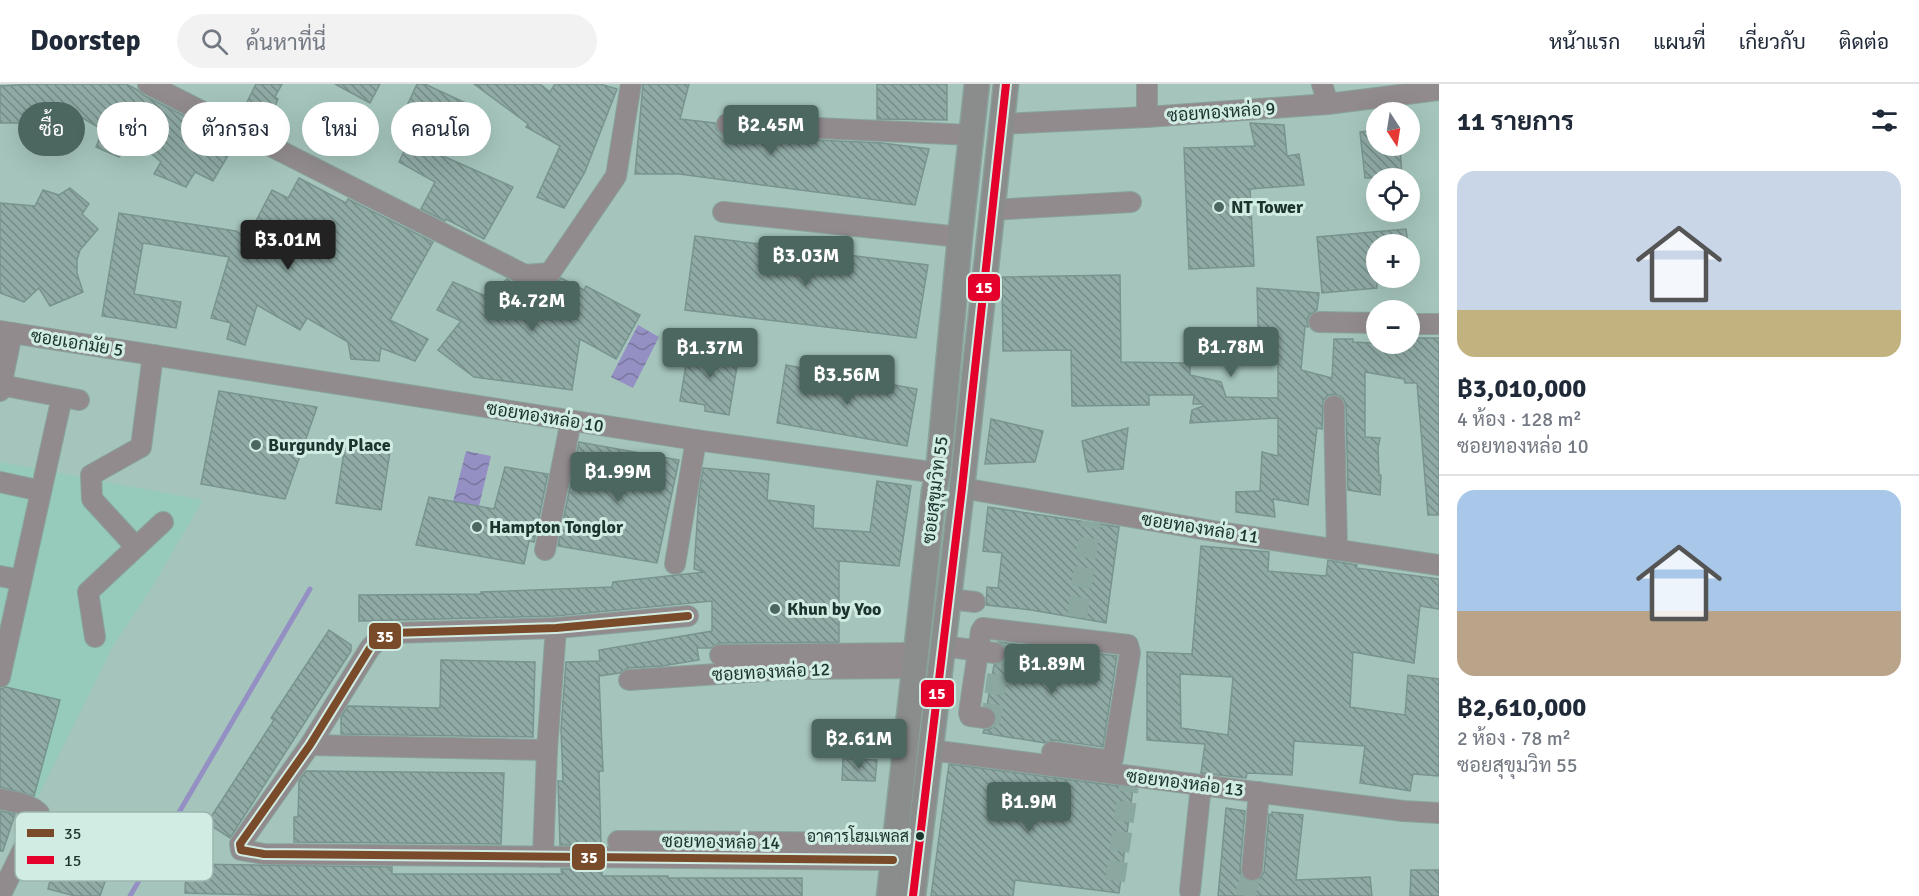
<!DOCTYPE html>
<html lang="th">
<head>
<meta charset="utf-8">
<style>
  body { margin:0; font-family:Signika,Sarabun,sans-serif; background:#f2f2f3; color:#1f2937; height:100vh; display:flex; flex-direction:column; font-size:22px; white-space:nowrap }
  * { box-sizing:border-box; margin:0 }
  p { font-size:20px; color:#747a83 }
  .icon { flex:none; width:33px; height:33px; fill:none; stroke:currentColor; stroke-width:2; stroke-linecap:round; stroke-linejoin:round }
  .map { position:relative; flex:1; overflow:hidden }
  .side { display:flex; flex-direction:column; background:#fff; width:480px }
  .side>* { flex:none }
  .top-card { position:absolute; left:18px; top:18px; width:570px; height:54px; display:flex; gap:12px }
  .needle { width:39px; rotate:168deg }
  .buttons { position:absolute; left:1366px; top:18px; display:grid; gap:12px }
  .buttons a { display:grid; place-items:center; width:54px; height:54px; border-radius:50%; background:#fff; box-shadow:0 6px 24px #0002; font-size:30px }
  .price { position:absolute; translate:-50% -51px; padding:0 14px; border-radius:6px; background:#4c6760; color:#fff; font-size:20px; line-height:39px; filter:drop-shadow(0 2px 3px #0008) }
  .price::after { content:''; position:absolute; left:50%; top:36px; width:18px; height:14px; margin-left:-9px; background:inherit; clip-path:polygon(0 0,100% 0,50% 100%) }
  .price.current { background:#222; color:#fff }
  ul { padding:0; list-style:none }
  li { display:grid; align-content:center; gap:12px; height:318px; padding:0 18px }
  li+li { border-top:2px solid #e0e1e3 }
  li span { display:grid; place-items:center; height:186px; border-radius:18px; color:#555 }
  li>.icon { margin-inline-start:auto }
  span .icon { width:108px; height:108px; fill:#fffc; stroke-width:1 }
  li b { font-size:26px }
  h2 { display:flex; justify-content:space-between; align-items:center; height:72px; padding:0 18px; font-size:26px }
  .tag { padding:0 21px; border-radius:27px; background:#fff; box-shadow:0 6px 24px #0002; font-size:21px; line-height:54px }
  .tag.current { background:#4c6760; color:#fff }
  header { display:flex; align-items:center; gap:36px; box-sizing:border-box; height:84px; padding:0 30px; background:#fff; border-bottom:2px solid #e0e1e3 }
  header strong { font-size:28px }
  nav { display:flex; gap:33px; margin-inline-start:auto; font-size:21px }
  .search { width:420px; height:54px; background:#f2f2f3; display:flex; align-items:center; gap:15px; box-sizing:border-box; padding:0 21px; border-radius:33px; color:#747a83; font-size:22px }
  main { display:flex; flex:1; min-height:0 }
  .map>svg:first-child { display:block }
</style>
</head>
<body>
<header>
<strong>Doorstep</strong>
<div class="search"><svg class="icon" aria-label="search" viewBox="0 0 24 24"><circle cx="10" cy="10" r="6"/><path d="M15 15l6 6"/></svg>ค้นหาที่นี่</div>
<nav><a>หน้าแรก</a><a>แผนที่</a><a>เกี่ยวกับ</a><a>ติดต่อ</a></nav>
</header>
<main>
<div class="map">
<svg width="1439" height="812" viewBox="0 0 1439 812">
  <defs>
    <pattern id="water-waves" width="16" height="10" patternUnits="userSpaceOnUse" patternTransform="scale(1.5)"><rect width="16" height="10" fill="#9490c3"/><path d="M0 5q4-4 8 0t8 0" fill="none" stroke="#78769f"/></pattern>
    <pattern id="building-back-hatch" width="6" height="6" patternUnits="userSpaceOnUse" patternTransform="scale(1.5)"><rect width="6" height="6" fill="#90aba6"/><path d="M-1 5l2 2M0 0l6 6M5-1l2 2" fill="none" stroke="#758c88"/></pattern>
  </defs>
  <rect width="100%" height="100%" fill="#a5c5bc"/>
  <path fill="#96cabb" d="M 0,378 L 203,416 L 152,503 L 113,562 L 31,727 L 0,719 Z"/>
  <g fill="url(#water-waves)">
    <path d="M 638,241 L 659,253 L 633,304 L 611,293 Z"/>
    <path d="M 466,367 L 491,372 L 479,422 L 453,418 Z"/>
  </g>
  <g fill="none" stroke-linecap="round" stroke-linejoin="round">
    <path stroke="#9490c3" stroke-width="5" d="M 130,812 L 310,505"/>
  </g>
  <g fill="url(#building-back-hatch)" stroke="#79948f" stroke-width="1.5" fill-rule="evenodd">
    <path d="M 35,0 L 126,0 L 138,6 L 143,11 L 236,58 L 213,97 L 195,88 L 186,103 L 154,90 L 161,78 L 148,67 L 130,59 L 131,56 L 119,73 L 96,63 L 103,46 L 76,30 L 66,46 L 23,28 L 22,39 L 0,39 L 0,2 Z"/>
    <path d="M 256,0 L 282,0 L 275,13 L 278,15 L 268,39 L 242,28 Z"/>
    <path d="M 335,0 L 380,0 L 370,19 Z"/>
    <path d="M 417,0 L 425,0 L 466,19 L 443,72 L 513,103 L 484,155 L 446,135 L 445,137 L 421,125 L 435,98 L 399,78 L 410,55 L 395,48 Z"/>
    <path d="M 474,0 L 540,0 L 550,8 L 555,0 L 600,0 L 617,5 L 585,88 L 564,124 L 537,113 L 560,62 L 526,43 L 528,40 Z"/>
    <path d="M 643,0 L 689,0 L 680,35 L 715,39 L 717,46 L 726,52 L 882,59 L 929,65 L 915,121 L 679,90 L 635,90 Z"/>
    <path d="M 877,0 L 947,0 L 947,36 L 877,35 Z"/>
    <path d="M 1250,39 L 1284,41 L 1287,72 L 1299,70 L 1304,101 L 1250,105 L 1254,182 L 1189,185 L 1184,64 L 1255,62 Z"/>
    <path d="M 1377,46 L 1377,62 L 1400,62 L 1402,94 L 1365,94 L 1360,48 Z"/>
    <path d="M 299,94 L 346,119 L 348,115 L 433,158 L 390,236 L 428,255 L 415,277 L 381,264 L 379,277 L 351,275 L 348,258 L 307,234 L 300,246 L 257,221 L 245,261 L 227,255 L 231,239 L 211,234 L 229,173 L 143,159 L 134,210 L 181,218 L 176,244 L 102,232 L 119,129 L 236,147 L 247,154 L 272,106 L 288,114 Z"/>
    <path d="M 70,104 L 89,120 L 82,130 L 98,145 L 80,166 L 77,176 L 77,189 L 83,208 L 50,222 L 39,204 L 24,218 L 0,209 L 0,119 L 35,122 L 43,106 L 59,111 Z"/>
    <path d="M 1406,145 L 1408,160 L 1377,160 L 1377,204 L 1322,209 L 1317,153 Z"/>
    <path d="M 695,152 L 928,181 L 916,254 L 685,226 Z"/>
    <path d="M 1120,191 L 1121,278 L 1190,279 L 1190,291 L 1221,298 L 1226,313 L 1278,314 L 1278,276 L 1259,278 L 1257,204 L 1319,209 L 1317,226 L 1309,231 L 1307,237 L 1308,243 L 1305,242 L 1301,286 L 1332,294 L 1334,255 L 1353,255 L 1353,258 L 1408,261 L 1412,254 L 1439,254 L 1439,431 L 1428,431 L 1417,299 L 1405,299 L 1404,295 L 1365,288 L 1365,353 L 1380,354 L 1378,364 L 1379,391 L 1381,391 L 1380,411 L 1348,406 L 1346,322 L 1344,316 L 1340,312 L 1333,310 L 1327,312 L 1323,317 L 1322,345 L 1317,344 L 1308,421 L 1273,415 L 1275,433 L 1236,428 L 1236,408 L 1260,407 L 1262,368 L 1278,372 L 1278,334 L 1190,339 L 1192,326 L 1203,322 L 1203,320 L 1193,320 L 1194,311 L 1149,311 L 1149,321 L 1072,322 L 1071,266 L 1003,267 L 1002,193 Z"/>
    <path d="M 561,194 L 584,206 L 586,202 L 640,231 L 616,275 L 580,255 L 572,306 L 474,293 L 438,266 L 461,237 L 437,226 L 453,198 L 488,213 L 507,195 L 534,215 L 542,202 L 556,200 Z"/>
    <path d="M 689,262 L 739,270 L 729,331 L 705,327 L 705,321 L 680,317 Z"/>
    <path d="M 786,281 L 917,305 L 907,362 L 777,339 Z"/>
    <path d="M 219,307 L 317,323 L 285,415 L 201,400 Z"/>
    <path d="M 991,335 L 1043,347 L 1035,378 L 985,380 Z"/>
    <path d="M 1128,344 L 1123,385 L 1088,388 L 1082,357 Z"/>
    <path d="M 579,358 L 679,376 L 657,479 L 558,462 Z"/>
    <path d="M 345,361 L 390,368 L 381,426 L 336,419 Z"/>
    <path d="M 505,383 L 548,390 L 534,458 L 529,457 L 524,480 L 416,461 L 429,413 L 494,425 Z"/>
    <path d="M 703,384 L 769,390 L 767,416 L 814,422 L 813,444 L 870,448 L 877,397 L 911,402 L 899,482 L 839,477 L 839,558 L 719,559 L 711,564 L 697,564 L 699,576 L 662,582 L 628,584 L 620,589 L 599,592 L 603,687 L 599,687 L 601,761 L 560,761 L 558,697 L 563,697 L 561,645 L 566,578 L 600,577 L 599,566 L 712,547 L 712,517 L 555,532 L 359,537 L 359,511 L 481,510 L 481,508 L 612,503 L 613,498 L 705,488 L 694,485 L 699,410 Z"/>
    <path d="M 988,423 L 1119,443 L 1106,539 L 1031,526 L 986,521 L 987,503 L 998,504 L 1002,469 L 983,467 Z"/>
    <path d="M 1201,462 L 1269,468 L 1268,487 L 1326,492 L 1328,476 L 1357,481 L 1356,484 L 1439,495 L 1439,525 L 1420,522 L 1414,579 L 1353,568 L 1350,623 L 1405,631 L 1408,591 L 1439,595 L 1439,692 L 1413,690 L 1410,707 L 1360,699 L 1365,662 L 1294,657 L 1292,691 L 1247,689 L 1246,694 L 1201,689 L 1205,660 L 1147,656 L 1147,568 L 1192,570 ZM 1180,590 L 1233,593 L 1228,651 L 1181,644 Z"/>
    <path d="M 329,546 L 351,561 L 351,567 L 230,754 L 207,739 L 274,636 L 271,634 Z"/>
    <path d="M 999,558 L 1117,572 L 1103,663 L 1054,656 L 1045,659 L 983,649 L 984,646 L 990,645 L 994,642 L 997,636 L 996,629 L 987,622 L 994,581 L 1004,577 L 1007,571 L 1006,564 Z"/>
    <path d="M 441,576 L 535,578 L 533,653 L 341,650 L 341,633 L 348,622 L 440,624 Z"/>
    <path d="M 6,603 L 60,616 L 34,712 L 0,703 L 0,605 Z"/>
    <path d="M 843,675 L 877,676 L 875,697 L 842,696 Z"/>
    <path d="M 949,680 L 1133,704 L 1119,809 L 1015,796 L 1013,812 L 931,812 Z"/>
    <path d="M 306,687 L 504,689 L 501,760 L 294,758 L 294,733 L 298,733 L 299,697 Z"/>
    <path d="M 1226,724 L 1245,727 L 1240,785 L 1241,792 L 1246,796 L 1252,798 L 1258,797 L 1264,788 L 1269,730 L 1272,731 L 1272,728 L 1303,731 L 1296,796 L 1370,793 L 1372,812 L 1218,812 Z"/>
    <path d="M 0,727 L 15,730 L 3,767 L 0,767 Z"/>
    <path d="M 57,769 L 110,783 L 100,812 L 75,812 L 48,805 Z"/>
    <path d="M 186,780 L 392,783 L 392,790 L 562,790 L 561,785 L 602,785 L 602,792 L 668,792 L 668,794 L 802,794 L 802,812 L 293,812 L 185,809 Z"/>
    <path d="M 1411,786 L 1439,786 L 1439,812 L 1410,812 Z"/>
  </g>
  <g fill="none" stroke-linecap="round" stroke-linejoin="round">
    <g stroke="#8aa8a0" stroke-width="20" stroke-dasharray="20 10" stroke-linecap="butt">
      <path d="M 1077,533 L 1091,438"/>
      <path d="M 985,634 L 991,634 L 1000,571 L 995,569"/>
      <path d="M 1115,797 L 1129,701"/>
      <path d="M 1245,812 L 1252,786"/>
    </g>
    <g stroke="#89a39c" stroke-width="22">
      <g id="minor">
        <path d="M 148,0 L 525,191 L 550,189 L 616,92 L 631,0"/>
        <path d="M 1147,0 L 1147,33"/>
        <path d="M 1322,0 L 1328,20"/>
        <path d="M 727,40 L 971,51"/>
        <path d="M 1001,40 L 1147,33 L 1328,20 L 1439,6"/>
        <path d="M 991,126 L 1131,118"/>
        <path d="M 723,128 L 960,153"/>
        <path d="M 1319,238 L 1377,239"/>
        <path d="M 1410,240 L 1439,240"/>
        <path d="M 0,247 L 696,356 L 938,389"/>
        <path d="M 1,301 L 79,316"/>
        <path d="M 0,307 L 12,249"/>
        <path d="M 1334,322 L 1337,466"/>
        <path d="M 0,398 L 41,407"/>
        <path d="M 962,404 L 1213,447 L 1439,481"/>
        <path d="M 136,463 L 92,415 L 91,391 L 141,363 L 153,271"/>
        <path d="M 545,466 L 571,337"/>
        <path d="M 675,480 L 696,356"/>
        <path d="M 0,492 L 21,496"/>
        <path d="M 949,515 L 975,518"/>
        <path d="M 688,532 L 556,544 L 391,549 L 379,555 L 370,564 L 310,661 L 240,760 L 241,766 L 264,770 L 893,776"/>
        <path d="M 95,553 L 88,508 L 163,438"/>
        <path d="M 943,562 L 995,569"/>
        <path d="M 720,571 L 916,569"/>
        <path d="M 0,593 L 62,313"/>
        <path d="M 629,596 L 792,585 L 914,584"/>
        <path d="M 985,634 L 970,632 L 969,629 L 981,547 L 983,544 L 1128,561 L 1130,569 L 1113,674 L 1106,676 L 1052,668"/>
        <path d="M 310,661 L 547,666"/>
        <path d="M 930,666 L 1403,727 L 1439,729"/>
        <path d="M 0,715 C 13,718 29,719 39,729 L 38,735 L 0,812"/>
        <path d="M 618,757 L 895,759"/>
        <path d="M 543,773 L 547,666 L 556,544"/>
        <path d="M 1252,786 L 1259,708"/>
        <path d="M 1190,807 L 1201,701"/>
      </g>
    </g>
    <g stroke="#89a39c" stroke-width="27">
      <g id="major">
        <path d="M 889,812 L 934,407 L 938,389 L 960,153 L 977,0"/>
        <path d="M 913,812 L 962,404 L 1006,0"/>
      </g>
    </g>
    <use href="#minor" stroke="#918b8e" stroke-width="20"/>
    <use href="#major" stroke="#8b8d8d" stroke-width="24"/>
    <g stroke="#d0ece3" stroke-width="12">
      <path id="bus-1" d="M 688,532 L 556,544 L 391,549 L 379,555 L 370,564 L 310,661 L 240,760 L 241,766 L 264,770 L 893,776"/>
    </g>
    <g stroke="#d0ece3" stroke-width="12">
      <path id="bus-2" d="M 913,812 L 962,404 L 1006,0"/>
    </g>
    <use href="#bus-1" stroke="#7a4b2a" stroke-width="8"/>
    <use href="#bus-2" stroke="#e4002b" stroke-width="8"/>
  </g>
  <g fill="#4c6760" stroke="#d0ece3" stroke-width="2">
    <circle cx="1219" cy="123" r="6"/>
    <circle cx="256" cy="361" r="6"/>
    <circle cx="477" cy="443" r="6"/>
    <circle cx="775" cy="525" r="6"/>
  </g>
  <circle fill="#1c342e" stroke="#d0ece3" stroke-width="2" cx="920" cy="752" r="5"/>
  <g text-anchor="middle" stroke-width="6" stroke-linejoin="round" paint-order="stroke">
    <g font-size="16" fill="#1c342e" stroke="#d0ece3" text-anchor="end">
      <text x="909" y="758">อาคารโฮมเพลส</text>
    </g>
    <g font-size="18" fill="#1c342e" stroke="#d0ece3">
      <text transform="translate(1221 28) rotate(-4)" y="6">ซอยทองหล่อ 9</text>
      <text transform="translate(77 259) rotate(9)" y="6">ซอยเอกมัย 5</text>
      <text transform="translate(545 333) rotate(9)" y="6">ซอยทองหล่อ 10</text>
      <text transform="translate(935 406) rotate(-83)" y="6">ซอยสุขุมวิท 55</text>
      <text transform="translate(1200 444) rotate(9)" y="6">ซอยทองหล่อ 11</text>
      <text transform="translate(771 588) rotate(-3)" y="6">ซอยทองหล่อ 12</text>
      <text transform="translate(1185 699) rotate(7)" y="6">ซอยทองหล่อ 13</text>
      <text transform="translate(721 758) rotate(1)" y="6">ซอยทองหล่อ 14</text>
    </g>
    <g font-size="18" font-weight="bold" fill="#1c342e" stroke="#d0ece3" text-anchor="start">
      <text x="1231" y="129">NT Tower</text>
      <text x="268" y="367">Burgundy Place</text>
      <text x="489" y="449">Hampton Tonglor</text>
      <text x="787" y="531">Khun by Yoo</text>
    </g>
  </g>
  <rect x="15" y="728" width="198" height="69" rx="9" fill="#d0ece3" stroke="#9ab5ad" stroke-width="1.5"/>
  <rect x="27" y="745" width="27" height="8" fill="#7a4b2a"/>
  <rect x="27" y="772" width="27" height="8" fill="#e4002b"/>
  <g font-size="16" fill="#1c342e">
    <text x="64" y="755">35</text>
    <text x="64" y="782">15</text>
  </g>
  <g stroke="#d0ece3" stroke-width="2">
    <rect x="967" y="189" width="34" height="29" rx="6" fill="#e4002b"/>
    <rect x="368" y="538" width="34" height="28" rx="6" fill="#7a4b2a"/>
    <rect x="920" y="595" width="35" height="29" rx="6" fill="#e4002b"/>
    <rect x="571" y="759" width="35" height="28" rx="6" fill="#7a4b2a"/>
  </g>
  <g font-size="16" text-anchor="middle" font-weight="bold" fill="#fff">
    <text x="984" y="209">15</text>
    <text x="385" y="558">35</text>
    <text x="937" y="615">15</text>
    <text x="589" y="779">35</text>
  </g>
</svg>
<div class="buttons">
<a><svg class="needle" viewBox="-14 -14 28 28"><path d="M0-13l5 13h-10z" fill="#e53935"/><path d="M0 13l5-13h-10z" fill="#747a83"/></svg></a>
<a><svg class="icon" aria-label="locate" viewBox="0 0 24 24"><circle cx="12" cy="12" r="6"/><path d="M12 2v4M12 18v4M2 12h4M18 12h4"/></svg></a>
<a>+</a>
<a>−</a>
</div>
<b class="price" style="left:771px;top:72px">฿2.45M</b>
<b class="price current" style="left:288px;top:187px">฿3.01M</b>
<b class="price" style="left:806px;top:203px">฿3.03M</b>
<b class="price" style="left:532px;top:248px">฿4.72M</b>
<b class="price" style="left:1231px;top:294px">฿1.78M</b>
<b class="price" style="left:710px;top:295px">฿1.37M</b>
<b class="price" style="left:847px;top:322px">฿3.56M</b>
<b class="price" style="left:618px;top:419px">฿1.99M</b>
<b class="price" style="left:1052px;top:611px">฿1.89M</b>
<b class="price" style="left:859px;top:686px">฿2.61M</b>
<b class="price" style="left:1029px;top:749px">฿1.9M</b>
<div class="top-card">
<a class="tag current">ซื้อ</a>
<a class="tag">เช่า</a>
<a class="tag">ตัวกรอง</a>
<a class="tag">ใหม่</a>
<a class="tag">คอนโด</a>
</div>
</div>
<section class="side">
<h2>11 รายการ<svg class="icon" aria-label="filters" viewBox="0 0 24 24"><path d="M4 7h16M4 17h16"/><circle cx="9" cy="7" r="2"/><circle cx="15" cy="17" r="2"/></svg></h2>
<ul>
<li><span style="background:linear-gradient(#c9d6e8 75%,#c2b280 0)"><svg class="icon" aria-label="home" viewBox="0 0 24 24"><path d="M3 11l9-7 9 7M6 9v11h12V9"/></svg></span><div><b>฿3,010,000</b><p>4 ห้อง · 128 m²</p><p>ซอยทองหล่อ 10</p></div></li>
<li><span style="background:linear-gradient(#a9c7e8 65%,#b9a48a 0)"><svg class="icon" aria-label="home" viewBox="0 0 24 24"><path d="M3 11l9-7 9 7M6 9v11h12V9"/></svg></span><div><b>฿2,610,000</b><p>2 ห้อง · 78 m²</p><p>ซอยสุขุมวิท 55</p></div></li>
</ul>
</section>
</main>
</body>
</html>
